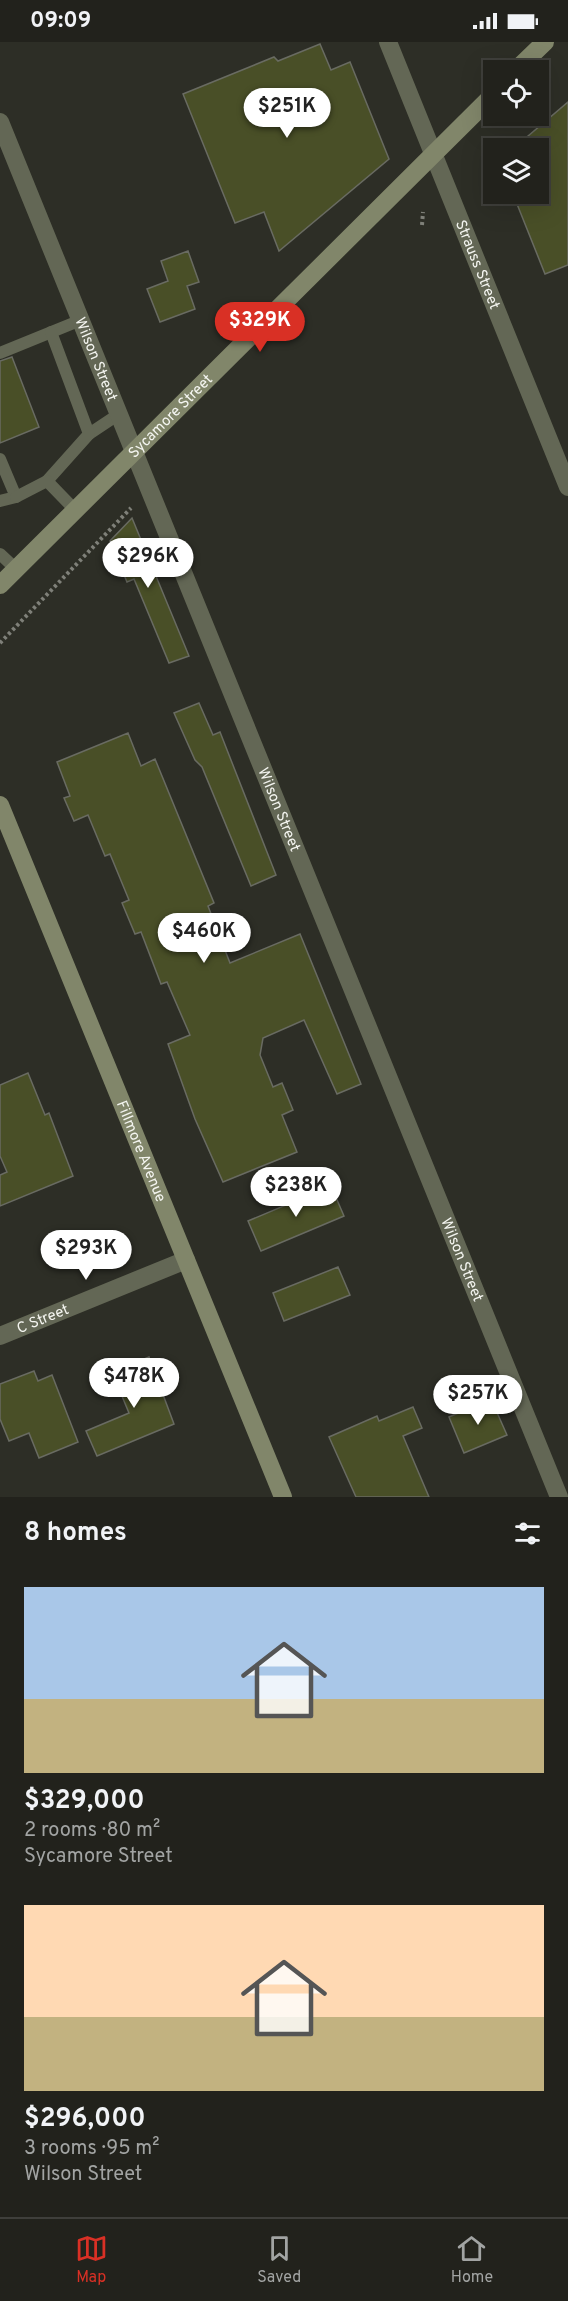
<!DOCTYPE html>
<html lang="en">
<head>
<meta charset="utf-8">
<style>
  body { margin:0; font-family:Overpass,sans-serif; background:#2a2a25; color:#f1f3f6; height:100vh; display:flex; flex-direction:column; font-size:22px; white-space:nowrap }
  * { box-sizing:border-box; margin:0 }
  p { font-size:20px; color:#a2a4a3 }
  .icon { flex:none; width:33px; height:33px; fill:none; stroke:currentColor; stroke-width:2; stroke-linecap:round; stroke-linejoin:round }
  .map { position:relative; height:1455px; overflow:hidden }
  .details { display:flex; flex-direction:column; background:#22221c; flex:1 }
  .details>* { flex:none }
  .tools { position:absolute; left:483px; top:18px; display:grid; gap:12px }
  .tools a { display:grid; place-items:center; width:66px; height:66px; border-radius:0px; background:#22221c; box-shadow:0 6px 24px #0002,0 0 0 2px #3f3f3b; font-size:30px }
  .price { position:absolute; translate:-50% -51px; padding:0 14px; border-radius:21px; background:#fff; color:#222; font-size:20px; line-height:39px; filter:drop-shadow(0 2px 3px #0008) }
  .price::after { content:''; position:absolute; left:50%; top:36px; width:18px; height:14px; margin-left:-9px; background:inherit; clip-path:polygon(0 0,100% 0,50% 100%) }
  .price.selected { background:#d93025; color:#fff }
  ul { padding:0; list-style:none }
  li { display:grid; align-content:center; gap:12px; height:318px; padding:0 24px }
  li span { display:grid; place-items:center; height:186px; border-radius:0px; color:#555 }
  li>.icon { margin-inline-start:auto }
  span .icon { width:108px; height:108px; fill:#fffc; stroke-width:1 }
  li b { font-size:26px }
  h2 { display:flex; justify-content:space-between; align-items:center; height:72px; padding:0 24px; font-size:26px }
  .status { display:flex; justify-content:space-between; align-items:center; height:42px; padding:0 30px; background:#22221c; direction:ltr }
  .status svg { height:16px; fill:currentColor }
  .tab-bar { display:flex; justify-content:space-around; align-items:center; height:84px; border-top:2px solid #3f3f3b; background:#22221c; font-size:16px; color:#a2a4a3 }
  .tab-bar a { display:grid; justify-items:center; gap:3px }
  .tab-bar .selected { color:#d93025 }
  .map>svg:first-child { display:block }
</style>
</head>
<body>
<div class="status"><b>09:09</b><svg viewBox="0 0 49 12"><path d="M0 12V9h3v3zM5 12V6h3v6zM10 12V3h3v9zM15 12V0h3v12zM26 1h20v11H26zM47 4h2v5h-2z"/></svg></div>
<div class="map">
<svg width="568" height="1455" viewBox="0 0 568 1455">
  <rect width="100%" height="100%" fill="#2d2e26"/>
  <g fill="#494f27" stroke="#696b62" stroke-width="1.5">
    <path d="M 320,2 L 331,28 L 350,20 L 389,117 L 279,209 L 264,170 L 235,181 L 183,52 L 274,15 L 278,19 Z"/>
    <path d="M 568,60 L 568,223 L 545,232 L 513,152 L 538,152 L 538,106 L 514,106 Z"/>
    <path d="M 188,209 L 199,240 L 187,244 L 195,267 L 160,280 L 147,247 L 168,239 L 161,219 Z"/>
    <path d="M 12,315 L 39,385 L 0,401 L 0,319 Z"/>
    <path d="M 132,476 L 189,614 L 169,621 L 134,537 L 127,540 L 110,499 Z"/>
    <path d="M 199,661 L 213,693 L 220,690 L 276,833 L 251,844 L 202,725 L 195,718 L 174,671 Z"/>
    <path d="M 128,691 L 141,724 L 155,717 L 214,861 L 208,864 L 230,921 L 300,892 L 361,1042 L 337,1052 L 304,978 L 263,996 L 260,1013 L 273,1045 L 282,1041 L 293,1068 L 282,1073 L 297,1110 L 223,1140 L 195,1077 L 168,1002 L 190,993 L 167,940 L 161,942 L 141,890 L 135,892 L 122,861 L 129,858 L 110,812 L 105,814 L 88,773 L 74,779 L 64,756 L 70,754 L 57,720 Z"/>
    <path d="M 28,1031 L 45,1073 L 49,1071 L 73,1134 L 0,1164 L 0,1133 L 7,1130 L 0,1114 L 0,1043 Z"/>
    <path d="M 331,1144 L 344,1174 L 261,1209 L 248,1179 Z"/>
    <path d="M 338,1225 L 350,1253 L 284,1279 L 273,1251 Z"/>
    <path d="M 149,1315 L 174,1382 L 97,1414 L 86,1389 L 129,1371 L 112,1330 Z"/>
    <path d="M 34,1329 L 38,1339 L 52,1333 L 78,1400 L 39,1416 L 29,1391 L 9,1399 L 0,1377 L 0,1342 Z"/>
    <path d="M 491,1357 L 507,1393 L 464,1411 L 449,1375 Z"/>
    <path d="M 413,1365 L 422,1386 L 403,1394 L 429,1455 L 356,1455 L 329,1395 L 377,1374 L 379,1379 Z"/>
  </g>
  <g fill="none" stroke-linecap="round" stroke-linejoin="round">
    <g stroke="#7f8079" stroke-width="4" stroke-dasharray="3 3" stroke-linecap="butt">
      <path d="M 422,183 L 423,170"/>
      <path d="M 0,601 L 131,466"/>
    </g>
    <g stroke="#636755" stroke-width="12">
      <path d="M 0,311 L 81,278"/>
      <path d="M 89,392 L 119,372"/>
      <path d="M 0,417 L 16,455 L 0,459"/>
      <path d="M 47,439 L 89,392 L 51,290"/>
      <path d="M 16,455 L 47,439 L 76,469"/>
      <path d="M 0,512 L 16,527"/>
    </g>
    <g stroke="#636755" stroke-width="18">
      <path id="s1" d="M 388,0 L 568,445"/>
      <path id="s2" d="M 0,80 L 559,1455"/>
      <path id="s3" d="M 0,1294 L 186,1218"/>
    </g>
    <g stroke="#81866a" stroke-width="18">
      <path d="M 516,28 L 545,0"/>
      <path id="s4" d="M 0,543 L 494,52"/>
      <path id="s5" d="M 0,763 L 283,1455"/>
    </g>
  </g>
  <g text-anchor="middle" stroke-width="6" stroke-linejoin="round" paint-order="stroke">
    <g font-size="15" fill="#f4f5f0" stroke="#151612">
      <text dy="5" stroke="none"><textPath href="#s1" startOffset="240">Strauss Street</textPath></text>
      <text dy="5" stroke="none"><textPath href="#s2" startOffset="256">Wilson Street</textPath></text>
      <text dy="5" stroke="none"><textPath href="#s4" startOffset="240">Sycamore Street</textPath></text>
      <text dy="5" stroke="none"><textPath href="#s2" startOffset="742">Wilson Street</textPath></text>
      <text dy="5" stroke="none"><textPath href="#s5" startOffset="374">Fillmore Avenue</textPath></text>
      <text dy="5" stroke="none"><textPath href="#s2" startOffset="1228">Wilson Street</textPath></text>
      <text dy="5" stroke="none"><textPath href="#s3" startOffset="46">C Street</textPath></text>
    </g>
  </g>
</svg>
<div class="tools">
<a><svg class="icon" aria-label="locate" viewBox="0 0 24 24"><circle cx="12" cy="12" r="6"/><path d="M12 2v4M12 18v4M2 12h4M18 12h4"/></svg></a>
<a><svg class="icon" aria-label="layers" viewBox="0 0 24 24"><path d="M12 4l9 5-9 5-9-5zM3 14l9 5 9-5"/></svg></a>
</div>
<b class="price" style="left:287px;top:97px">$251K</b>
<b class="price selected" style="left:260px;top:311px">$329K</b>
<b class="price" style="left:148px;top:547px">$296K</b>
<b class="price" style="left:204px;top:922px">$460K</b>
<b class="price" style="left:296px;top:1176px">$238K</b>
<b class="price" style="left:86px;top:1239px">$293K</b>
<b class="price" style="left:134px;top:1367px">$478K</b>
<b class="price" style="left:478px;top:1384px">$257K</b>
</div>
<section class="details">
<h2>8 homes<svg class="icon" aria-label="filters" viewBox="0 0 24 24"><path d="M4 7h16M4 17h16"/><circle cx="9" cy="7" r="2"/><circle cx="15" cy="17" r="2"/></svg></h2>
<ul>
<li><span style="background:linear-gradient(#a9c7e8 60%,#c2b280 0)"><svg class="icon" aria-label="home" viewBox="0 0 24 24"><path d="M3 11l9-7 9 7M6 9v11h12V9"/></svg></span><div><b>$329,000</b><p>2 rooms · 80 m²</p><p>Sycamore Street</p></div></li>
<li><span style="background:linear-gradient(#ffd9b3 60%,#c2b280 0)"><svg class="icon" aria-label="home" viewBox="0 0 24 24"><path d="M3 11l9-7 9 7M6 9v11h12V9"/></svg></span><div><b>$296,000</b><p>3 rooms · 95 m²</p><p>Wilson Street</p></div></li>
</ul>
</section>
<nav class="tab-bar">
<a class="selected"><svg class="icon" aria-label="map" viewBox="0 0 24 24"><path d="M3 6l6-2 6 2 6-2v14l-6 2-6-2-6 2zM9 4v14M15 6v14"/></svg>Map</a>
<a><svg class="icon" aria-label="saved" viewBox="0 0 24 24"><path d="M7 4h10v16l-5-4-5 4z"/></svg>Saved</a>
<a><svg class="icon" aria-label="home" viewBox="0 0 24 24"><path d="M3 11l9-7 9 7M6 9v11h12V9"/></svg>Home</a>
</nav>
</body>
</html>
